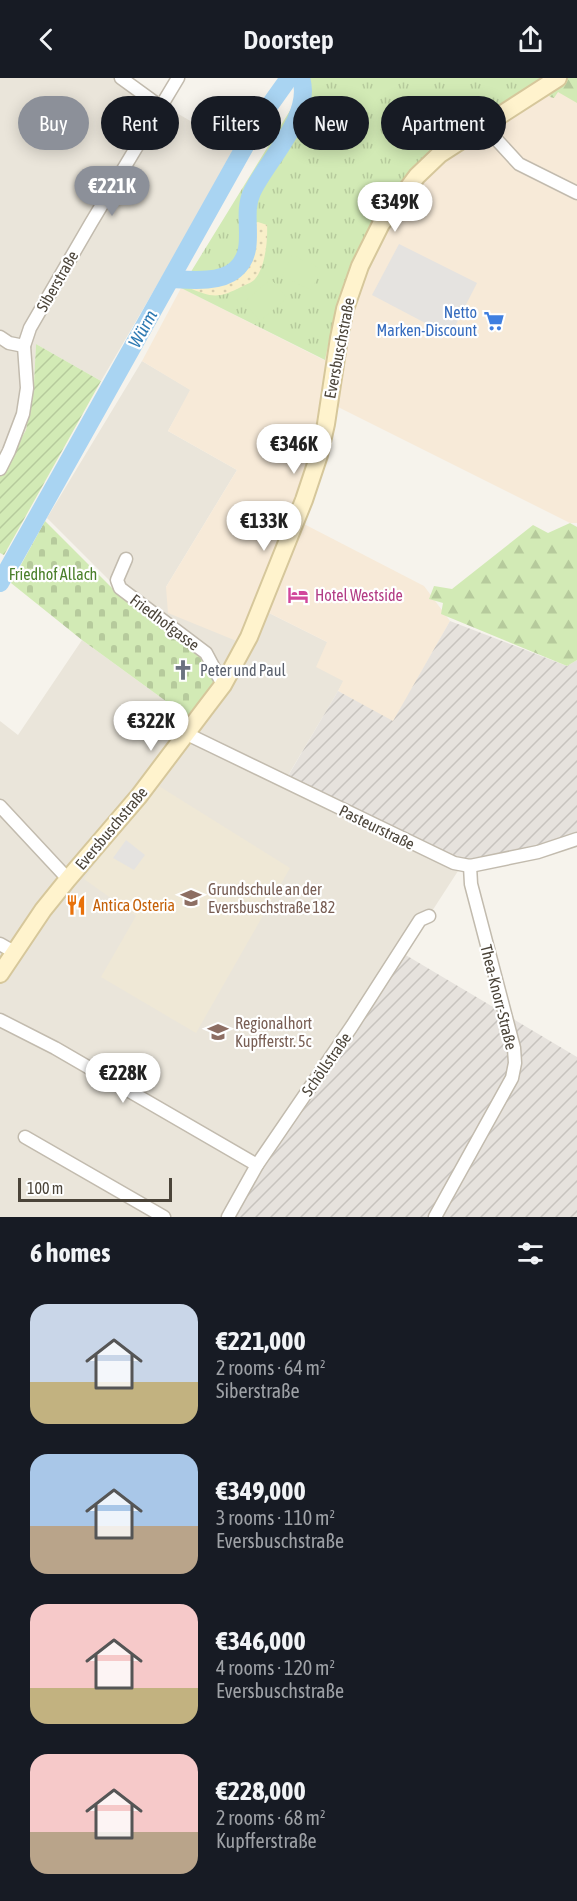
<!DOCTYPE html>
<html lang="en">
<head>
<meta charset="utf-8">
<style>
  body { margin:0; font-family:"Asap Condensed",sans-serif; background:#242831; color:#f1f3f6; height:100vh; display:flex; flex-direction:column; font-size:22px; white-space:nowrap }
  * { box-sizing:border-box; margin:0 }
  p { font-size:20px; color:#9ea1a6 }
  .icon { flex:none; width:33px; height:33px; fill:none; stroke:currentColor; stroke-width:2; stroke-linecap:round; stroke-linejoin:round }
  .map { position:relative; height:1139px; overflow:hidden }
  .drawer { display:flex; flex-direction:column; background:#171b24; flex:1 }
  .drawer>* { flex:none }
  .hud { position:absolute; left:18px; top:18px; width:542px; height:54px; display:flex; gap:12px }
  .scale { position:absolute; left:18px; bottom:15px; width:154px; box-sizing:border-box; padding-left:6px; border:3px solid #4b4439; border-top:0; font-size:16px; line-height:21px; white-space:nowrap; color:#4b4439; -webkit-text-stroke:4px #fff; paint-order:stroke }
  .price { position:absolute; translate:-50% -51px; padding:0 14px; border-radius:21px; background:#fff; color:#222; font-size:20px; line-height:39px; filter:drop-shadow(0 2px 3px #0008) }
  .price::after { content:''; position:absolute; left:50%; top:36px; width:18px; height:14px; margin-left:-9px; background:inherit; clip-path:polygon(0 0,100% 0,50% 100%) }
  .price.current { background:#8c9099; color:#fff }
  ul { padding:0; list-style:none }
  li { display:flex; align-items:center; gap:18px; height:150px; padding:0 30px }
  li span { display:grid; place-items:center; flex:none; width:168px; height:120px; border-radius:18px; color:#555 }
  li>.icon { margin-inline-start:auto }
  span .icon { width:72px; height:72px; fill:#fffc; stroke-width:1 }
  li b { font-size:26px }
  h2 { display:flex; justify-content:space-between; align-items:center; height:72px; padding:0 30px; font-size:26px }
  .chip { padding:0 21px; border-radius:27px; background:#171b24; box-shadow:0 3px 15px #0003; font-size:21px; line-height:54px }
  .chip.current { background:#8c9099; color:#fff }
  header { display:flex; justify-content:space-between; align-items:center; height:78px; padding:0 30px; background:#171b24; font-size:27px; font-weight:600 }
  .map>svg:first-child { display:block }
</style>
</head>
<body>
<header><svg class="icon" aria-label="back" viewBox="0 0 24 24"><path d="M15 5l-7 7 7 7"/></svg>Doorstep<svg class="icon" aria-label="share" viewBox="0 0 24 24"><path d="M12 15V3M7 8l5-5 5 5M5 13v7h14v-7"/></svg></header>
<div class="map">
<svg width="577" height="1139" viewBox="0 0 577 1139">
  <defs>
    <pattern id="industrial-furrows" width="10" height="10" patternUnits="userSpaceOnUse" patternTransform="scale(1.5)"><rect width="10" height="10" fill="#e6e2dd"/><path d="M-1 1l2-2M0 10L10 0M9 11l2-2" fill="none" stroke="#c7c3be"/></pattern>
    <pattern id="grass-tufts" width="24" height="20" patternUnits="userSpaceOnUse" patternTransform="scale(1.5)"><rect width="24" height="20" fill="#d2eab5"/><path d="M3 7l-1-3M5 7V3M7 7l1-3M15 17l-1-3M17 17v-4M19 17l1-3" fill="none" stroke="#b6ca9c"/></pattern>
    <pattern id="forest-firs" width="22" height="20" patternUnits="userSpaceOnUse" patternTransform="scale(1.5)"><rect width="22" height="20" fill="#d2eab5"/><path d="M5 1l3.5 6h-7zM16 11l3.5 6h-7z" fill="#b6ca9c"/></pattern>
    <pattern id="sand-dots" width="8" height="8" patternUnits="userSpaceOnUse" patternTransform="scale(1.5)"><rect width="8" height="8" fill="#f9efc9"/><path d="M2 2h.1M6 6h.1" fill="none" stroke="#d7cead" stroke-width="1.8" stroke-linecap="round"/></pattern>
    <pattern id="cemetery-stones" width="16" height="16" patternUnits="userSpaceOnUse" patternTransform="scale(1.5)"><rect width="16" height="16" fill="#d2eab5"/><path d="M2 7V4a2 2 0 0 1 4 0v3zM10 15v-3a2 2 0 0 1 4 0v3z" fill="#b6ca9c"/></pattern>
    <pattern id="garden-furrows" width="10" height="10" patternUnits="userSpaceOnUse" patternTransform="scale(1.5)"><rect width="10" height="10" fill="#d2eab5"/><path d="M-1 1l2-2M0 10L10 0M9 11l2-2" fill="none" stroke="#b6ca9c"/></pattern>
  </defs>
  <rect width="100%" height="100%" fill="#f6f3ec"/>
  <g fill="#eae5da">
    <path d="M 0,0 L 124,0 L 168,30 L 237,70 L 101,303 L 36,266 L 34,305 L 26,352 L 0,398 Z"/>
    <path d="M 142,283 L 191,312 L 168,353 L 237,392 L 166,509 L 257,529 L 327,564 L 344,603 L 283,706 L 458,793 L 234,1139 L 0,1139 L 0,643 L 18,657 L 82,562 L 189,640 L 203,648 L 231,608 L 115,508 L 47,440 Z"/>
  </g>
  <g fill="#f7ead8">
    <path d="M 545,0 L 566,0 L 577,7 L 577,445 L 570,445 L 336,328 L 326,346 L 239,564 L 168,535 L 166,509 L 237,392 L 168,353 L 190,312 L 142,283 L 181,210 L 324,282 L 334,239 L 377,136 L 424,80 Z"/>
    <path d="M 304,446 L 424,508 L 450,543 L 393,644 L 338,613 L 343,603 L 316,589 L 327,564 L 267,534 Z"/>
  </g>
  <g fill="url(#industrial-furrows)">
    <path d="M 450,543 L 567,588 L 577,582 L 577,754 L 533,769 L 463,782 L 406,757 L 288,698 L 338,613 L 393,643 Z"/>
    <path d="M 404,876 L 577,979 L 577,1139 L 234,1139 L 261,1089 Z"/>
  </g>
  <path fill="#efe8d6" d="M 154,705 L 290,790 L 196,955 L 101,899 L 136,838 L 84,801 Z"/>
  <path fill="url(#grass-tufts)" d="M 310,0 L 545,0 L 424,80 L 377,136 L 334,239 L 325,282 L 181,210 Z"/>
  <g fill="url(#forest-firs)">
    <path d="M 567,0 L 577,0 L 577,25 L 558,14 L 554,20 L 550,19 L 548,15 Z"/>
    <path d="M 570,445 L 577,449 L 577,582 L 567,588 L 441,536 L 443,525 L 429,521 L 434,508 L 452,511 L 533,447 L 548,455 Z"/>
  </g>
  <path fill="url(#sand-dots)" d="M 258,144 L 267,147 C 268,162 265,190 255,201 C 253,204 247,206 243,208 C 218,221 213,220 187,209 L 193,202 C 236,200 247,189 249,146 Z"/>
  <path fill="url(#cemetery-stones)" d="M 45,443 L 113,511 L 205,577 L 214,606 L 189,640 L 82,562 L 11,505 Z"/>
  <path fill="url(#garden-furrows)" d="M 36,266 L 101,303 L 4,477 L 0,475 L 0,398 L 26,352 L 34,305 Z"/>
  <g fill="#d2eab5">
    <path d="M 292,177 L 322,191 L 311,212 L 282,198 Z"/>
    <path d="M 271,201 L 287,220 L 260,243 L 244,224 Z"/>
  </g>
  <g fill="#e5e3e0">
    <path d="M 399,166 L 477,205 L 450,258 L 372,217 Z"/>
    <path d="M 126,762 L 145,777 L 134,792 L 113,780 Z"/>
  </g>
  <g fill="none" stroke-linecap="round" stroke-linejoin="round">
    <g stroke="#a9d4f2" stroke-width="18">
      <path d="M 172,201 C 190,202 220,205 235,192 C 259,172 240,139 252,114 C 267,82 313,38 301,0"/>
      <path d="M 0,505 L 262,38 L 289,0"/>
    </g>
    <g stroke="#c2bbae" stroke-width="15">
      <g id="minor">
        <path d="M 121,0 L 161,29"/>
        <path d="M 484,48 L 519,86 L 577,115"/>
        <path d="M 0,259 L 9,265 L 24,268"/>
        <path d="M 0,391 L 9,373 L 23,336 L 27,310 L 24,268 L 30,250 L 91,145 L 178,0"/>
        <path d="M 126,481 L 117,502 L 120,510 L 206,575 L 223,607"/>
        <path d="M 187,656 L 454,785 L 470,788 L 538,774 L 577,761"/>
        <path d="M 0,728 L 68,801"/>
        <path d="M 0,866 L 14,874"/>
        <path d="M 0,942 L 55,970 L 257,1087"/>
        <path d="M 25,1059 L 164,1139"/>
        <path d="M 228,1139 L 257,1087 L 352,948 L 420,842 L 429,838"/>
        <path d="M 435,1139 L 512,1000 L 515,985 L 514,970 L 471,806 L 470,788"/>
      </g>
    </g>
    <g stroke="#d6c79b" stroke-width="20">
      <path id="secondary" d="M 0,896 L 43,832 L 68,801 L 139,718 L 207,628 L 223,607 L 249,559 L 304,422 L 319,377 L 326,346 L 339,260 L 345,231 L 360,188 L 381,146 L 417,98 L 440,76 L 558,0"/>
    </g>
    <use href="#minor" stroke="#fff" stroke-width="12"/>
    <use href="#secondary" stroke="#fff3cd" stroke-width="16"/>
  </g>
  <defs>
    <g id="supermarket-bare" transform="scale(1.62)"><path d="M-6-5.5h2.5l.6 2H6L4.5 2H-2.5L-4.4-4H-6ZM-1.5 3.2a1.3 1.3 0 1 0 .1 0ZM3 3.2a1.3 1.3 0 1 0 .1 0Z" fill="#3f7fe0" stroke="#fff" stroke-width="2.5" paint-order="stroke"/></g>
    <g id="hotel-bare" transform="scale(1.62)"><path d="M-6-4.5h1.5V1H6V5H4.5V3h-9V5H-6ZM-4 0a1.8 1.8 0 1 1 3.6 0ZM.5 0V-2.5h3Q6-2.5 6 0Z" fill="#d1479c" stroke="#fff" stroke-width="2.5" paint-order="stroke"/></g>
    <g id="church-bare" transform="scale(1.62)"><path d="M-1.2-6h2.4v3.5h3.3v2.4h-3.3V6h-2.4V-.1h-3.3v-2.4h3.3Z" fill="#6b7280" stroke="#fff" stroke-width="2.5" paint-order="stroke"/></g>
    <g id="school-bare" transform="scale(1.62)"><path d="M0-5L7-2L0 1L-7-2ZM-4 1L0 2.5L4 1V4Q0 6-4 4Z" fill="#8d6e63" stroke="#fff" stroke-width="2.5" paint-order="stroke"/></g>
    <g id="restaurant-bare" transform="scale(1.62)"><path d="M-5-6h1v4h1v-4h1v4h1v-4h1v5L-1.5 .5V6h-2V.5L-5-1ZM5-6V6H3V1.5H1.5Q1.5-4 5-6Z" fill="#e8710a" stroke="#fff" stroke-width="2.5" paint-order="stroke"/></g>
  </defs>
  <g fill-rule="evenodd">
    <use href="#supermarket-bare" x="494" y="243"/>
    <use href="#hotel-bare" x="298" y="517"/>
    <use href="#church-bare" x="183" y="592"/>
    <use href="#school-bare" x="191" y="820"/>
    <use href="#restaurant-bare" x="76" y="827"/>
    <use href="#school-bare" x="218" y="954"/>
  </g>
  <g text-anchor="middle" stroke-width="4.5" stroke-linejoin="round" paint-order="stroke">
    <g font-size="16" fill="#4b4439" stroke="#fff">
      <text transform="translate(57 203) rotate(-60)" y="6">Siberstraße</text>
      <text transform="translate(339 270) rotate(-79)" y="6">Eversbuschstraße</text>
      <text transform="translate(165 544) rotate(37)" y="6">Friedhofgasse</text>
      <text transform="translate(377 749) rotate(26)" y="6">Pasteurstraße</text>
      <text transform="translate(111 750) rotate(-50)" y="6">Eversbuschstraße</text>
      <text transform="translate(499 919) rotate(76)" y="6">Thea-Knorr-Straße</text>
      <text transform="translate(326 986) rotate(-55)" y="6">Schöllstraße</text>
    </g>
    <g font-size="16" fill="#366cbe" stroke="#fff" text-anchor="end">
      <text x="477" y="240">Netto<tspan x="477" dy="18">Marken-Discount</tspan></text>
    </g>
    <g font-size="16" fill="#4a7f2a" stroke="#fff">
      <text x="53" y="502">Friedhof Allach</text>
    </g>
    <g font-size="16" fill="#b23c85" stroke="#fff" text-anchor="start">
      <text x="315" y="523">Hotel Westside</text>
    </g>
    <g font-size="16" fill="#5b616d" stroke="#fff" text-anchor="start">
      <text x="200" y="598">Peter und Paul</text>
    </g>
    <g font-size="16" fill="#785e54" stroke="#fff" text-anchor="start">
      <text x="208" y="817">Grundschule an der<tspan x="208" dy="18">Eversbuschstraße 182</tspan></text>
      <text x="235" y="951">Regionalhort<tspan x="235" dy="18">Kupfferstr. 5c</tspan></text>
    </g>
    <g font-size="16" fill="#c56008" stroke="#fff" text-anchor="start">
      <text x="93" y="833">Antica Osteria</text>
    </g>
    <g font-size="18" font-style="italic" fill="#2e7ab2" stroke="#fff">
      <text transform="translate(143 251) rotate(-61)" y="6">Würm</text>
    </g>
  </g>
</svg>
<div class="scale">100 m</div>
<b class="price current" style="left:112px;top:139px">€221K</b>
<b class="price" style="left:395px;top:155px">€349K</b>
<b class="price" style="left:294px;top:397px">€346K</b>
<b class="price" style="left:264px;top:474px">€133K</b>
<b class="price" style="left:151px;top:674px">€322K</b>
<b class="price" style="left:123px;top:1026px">€228K</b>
<div class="hud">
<a class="chip current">Buy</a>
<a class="chip">Rent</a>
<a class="chip">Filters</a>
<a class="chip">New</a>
<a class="chip">Apartment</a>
</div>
</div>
<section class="drawer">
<h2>6 homes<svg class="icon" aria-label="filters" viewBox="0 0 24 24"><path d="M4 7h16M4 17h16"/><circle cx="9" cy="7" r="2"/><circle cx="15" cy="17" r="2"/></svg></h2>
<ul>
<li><span style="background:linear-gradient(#c9d6e8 65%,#c2b280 0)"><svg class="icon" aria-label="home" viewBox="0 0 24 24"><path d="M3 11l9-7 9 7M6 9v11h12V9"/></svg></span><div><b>€221,000</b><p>2 rooms · 64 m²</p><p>Siberstraße</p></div></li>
<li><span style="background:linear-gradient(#a9c7e8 60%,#b9a48a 0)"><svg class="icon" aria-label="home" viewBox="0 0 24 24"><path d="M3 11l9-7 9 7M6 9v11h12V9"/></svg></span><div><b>€349,000</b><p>3 rooms · 110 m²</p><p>Eversbuschstraße</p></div></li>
<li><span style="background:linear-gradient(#f6c9c9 70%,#c2b280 0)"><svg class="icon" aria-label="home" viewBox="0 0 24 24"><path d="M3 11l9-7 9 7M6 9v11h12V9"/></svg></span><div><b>€346,000</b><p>4 rooms · 120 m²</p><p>Eversbuschstraße</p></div></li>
<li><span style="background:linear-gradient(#f6c9c9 65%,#b9a48a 0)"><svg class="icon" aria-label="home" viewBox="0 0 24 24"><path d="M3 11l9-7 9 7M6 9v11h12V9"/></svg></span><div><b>€228,000</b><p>2 rooms · 68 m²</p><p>Kupfferstraße</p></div></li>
</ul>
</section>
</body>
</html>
